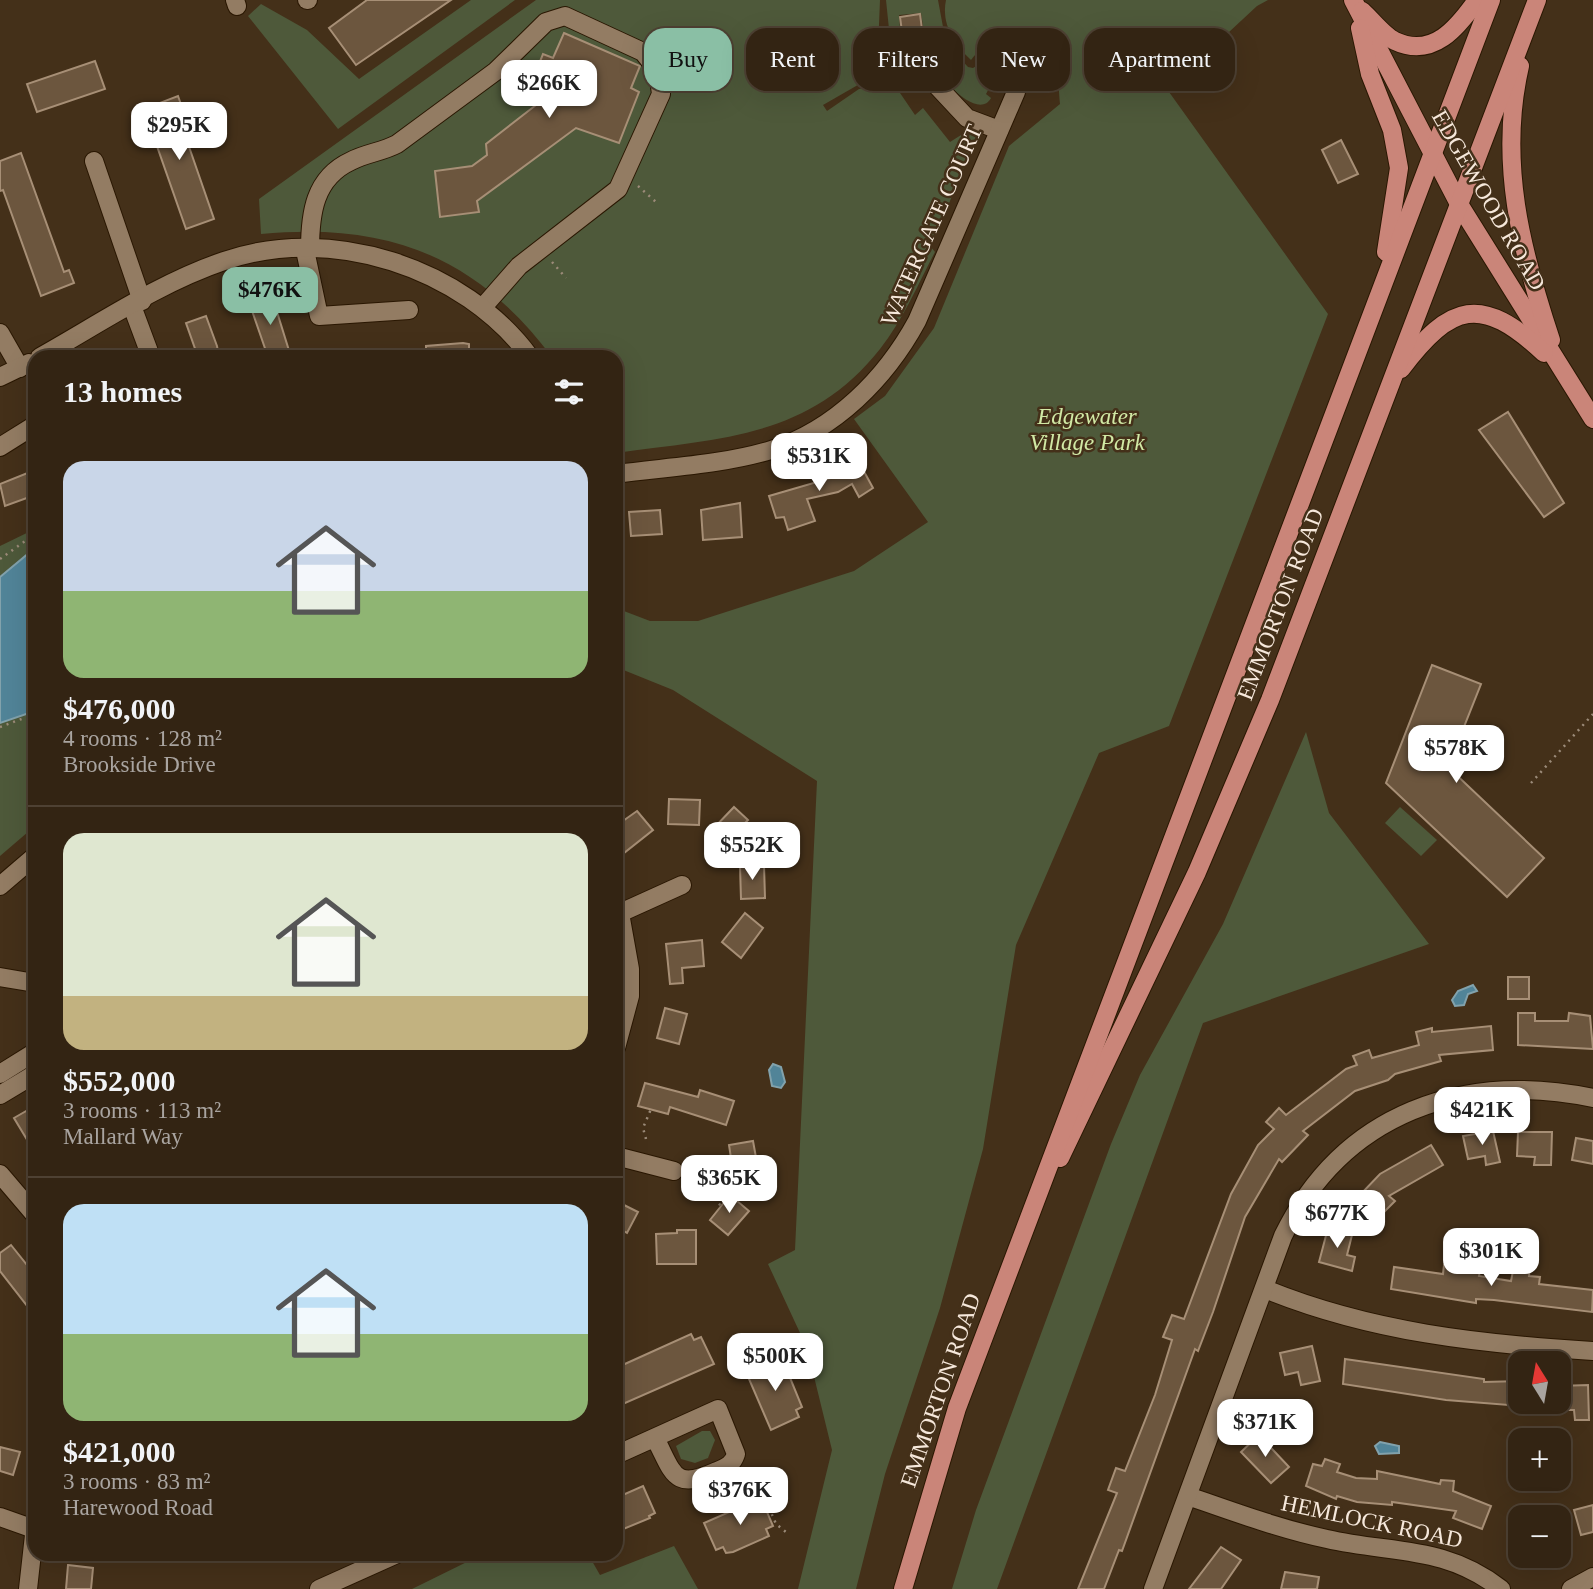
<!DOCTYPE html>
<html lang="en">
<head>
<meta charset="utf-8">
<style>
  body { margin:0; font-family:Georgia,serif; background:#3b2c1c; color:#f1f3f6; height:100vh; display:flex; flex-direction:column; font-size:26px; white-space:nowrap }
  * { box-sizing:border-box; margin:0 }
  p { font-size:23px; color:#a9a4a0 }
  .icon { flex:none; width:38px; height:38px; fill:none; stroke:currentColor; stroke-width:2; stroke-linecap:round; stroke-linejoin:round }
  .map { position:relative; flex:1; overflow:hidden }
  .sheet { position:absolute; left:28px; top:350px; width:595px; height:1211px; display:flex; flex-direction:column; background:#332413; border-radius:21px; box-shadow:0 7px 28px #0002,0 0 0 2px #4e4133 }
  .sheet>* { flex:none }
  .banner { position:absolute; left:644px; top:28px; width:665px; height:63px; display:flex; gap:14px }
  .needle { width:46px; rotate:349deg }
  .controls { position:absolute; left:1508px; top:1351px; display:grid; gap:14px }
  .controls a { display:grid; place-items:center; width:63px; height:63px; border-radius:14px; background:#332413; box-shadow:0 7px 28px #0002,0 0 0 2px #4e4133; font-size:35px }
  .price { position:absolute; translate:-50% -60px; padding:0 16px; border-radius:14px; background:#fff; color:#222; font-size:23px; line-height:46px; filter:drop-shadow(0 2px 4px #0008) }
  .price::after { content:''; position:absolute; left:50%; top:42px; width:21px; height:16px; margin-left:-10px; background:inherit; clip-path:polygon(0 0,100% 0,50% 100%) }
  .price.selected { background:#8abfa5; color:#111 }
  ul { padding:0; list-style:none }
  li { display:grid; align-content:center; gap:14px; height:371px; padding:0 35px }
  li+li { border-top:2px solid #4e4133 }
  li span { display:grid; place-items:center; height:217px; border-radius:21px; color:#555 }
  li>.icon { margin-inline-start:auto }
  span .icon { width:126px; height:126px; fill:#fffc; stroke-width:1 }
  li b { font-size:30px }
  h2 { display:flex; justify-content:space-between; align-items:center; height:84px; padding:0 35px; font-size:30px }
  .tag { padding:0 24px; border-radius:21px; background:#332413; box-shadow:0 7px 28px #0002,0 0 0 2px #4e4133; font-size:24px; line-height:63px }
  .tag.selected { background:#8abfa5; color:#111 }
  .map>svg:first-child { display:block }
</style>
</head>
<body>
<div class="map">
<svg width="1593" height="1589" viewBox="0 0 1593 1589">
  <rect width="100%" height="100%" fill="#443019"/>
  <g fill="#4e593a">
    <path d="M 471,0 L 515,0 L 338,129 L 248,16 L 261,4 L 307,30 L 359,79 Z"/>
    <path d="M 536,0 L 880,0 L 877,74 L 823,105 L 827,111 L 859,89 L 879,85 L 892,58 L 886,0 L 938,0 L 946,43 L 968,67 L 973,68 L 978,65 L 983,51 L 1006,51 L 1041,43 L 1045,58 L 1051,52 L 1048,39 C 1035,40 1022,48 1010,48 C 991,47 984,43 971,60 C 954,44 941,24 946,0 L 1268,0 L 1257,6 L 1186,72 L 1168,53 L 1149,64 L 1328,314 L 1169,726 L 1099,753 L 1016,945 L 983,1149 L 940,1308 L 885,1474 L 856,1589 L 798,1589 L 832,1450 L 807,1348 L 768,1264 L 795,1250 L 817,781 L 673,690 L 616,667 L 616,608 L 650,621 L 698,621 L 854,571 L 928,522 L 854,419 L 885,396 L 934,328 L 1009,146 L 1060,104 C 1059,95 1059,80 1055,72 C 1046,55 1019,48 1002,61 C 991,70 993,83 986,94 L 991,98 C 978,122 936,75 932,60 C 929,50 930,37 929,26 L 923,26 L 921,13 L 899,15 L 902,56 L 922,54 L 897,78 L 902,86 L 898,90 L 915,115 L 923,108 L 950,142 L 969,130 L 976,138 L 931,247 L 935,252 C 918,284 903,320 880,349 C 809,439 719,438 616,453 L 616,357 L 552,357 C 475,255 386,222 261,234 L 259,199 Z"/>
    <path d="M 35,529 L 35,826 L 0,856 L 0,546 Z"/>
    <path d="M 1306,732 L 1329,813 L 1429,944 L 1203,1023 L 997,1589 L 952,1589 L 976,1510 L 1111,1144 L 1140,1075 L 1223,924 Z"/>
    <path d="M 1400,807 L 1437,840 L 1421,856 L 1385,823 Z"/>
    <path d="M 702,1431 L 710,1431 L 715,1440 L 708,1458 L 695,1463 L 681,1459 L 676,1446 Z"/>
    <path d="M 674,1546 L 698,1589 L 412,1589 L 483,1554 L 588,1554 L 600,1575 Z"/>
  </g>
  <g fill="#518498" stroke="#82a2ac" stroke-width="2">
    <path d="M 35,548 L 35,711 L 0,723 L 0,577 Z"/>
    <path d="M 1473,985 L 1477,991 L 1468,994 L 1464,1005 L 1455,1006 L 1452,1000 L 1458,991 Z"/>
    <path d="M 773,1064 L 781,1067 L 785,1082 L 781,1088 L 772,1086 L 769,1070 Z"/>
    <path d="M 1380,1442 L 1399,1446 L 1399,1453 L 1379,1454 L 1375,1446 Z"/>
  </g>
  <g fill="#6c563e" stroke="#a78f76" stroke-width="2">
    <path d="M 367,0 L 451,0 L 356,65 L 329,28 Z"/>
    <path d="M 920,14 L 925,52 L 905,54 L 900,17 Z"/>
    <path d="M 564,33 L 640,66 L 631,88 L 639,92 L 619,143 L 576,128 L 477,201 L 479,212 L 440,217 L 435,171 L 472,166 L 487,155 L 486,144 L 545,98 L 528,91 L 543,54 L 553,58 Z"/>
    <path d="M 95,61 L 105,89 L 37,112 L 27,84 Z"/>
    <path d="M 178,96 L 183,110 L 177,112 L 214,219 L 186,229 L 144,109 Z"/>
    <path d="M 1341,140 L 1358,174 L 1338,183 L 1322,150 Z"/>
    <path d="M 21,153 L 64,272 L 69,270 L 74,283 L 41,296 L 3,190 L 0,191 L 0,161 Z"/>
    <path d="M 269,294 L 273,299 L 291,357 L 268,357 L 249,302 Z"/>
    <path d="M 206,316 L 217,346 L 219,357 L 198,357 L 186,323 Z"/>
    <path d="M 463,343 L 469,344 L 469,357 L 426,357 L 426,346 Z"/>
    <path d="M 1508,412 L 1564,503 L 1544,517 L 1479,430 Z"/>
    <path d="M 855,455 L 873,488 L 859,497 L 852,484 L 838,492 L 807,499 L 815,521 L 788,530 L 784,517 L 776,518 L 769,496 L 831,478 L 827,471 Z"/>
    <path d="M 35,470 L 35,495 L 5,506 L 0,484 Z"/>
    <path d="M 740,503 L 742,537 L 703,540 L 701,510 Z"/>
    <path d="M 660,510 L 662,534 L 631,536 L 629,512 Z"/>
    <path d="M 1432,665 L 1481,684 L 1448,767 L 1544,858 L 1507,897 L 1386,783 Z"/>
    <path d="M 669,799 L 700,800 L 699,825 L 668,824 Z"/>
    <path d="M 734,807 L 748,820 L 741,827 L 750,836 L 734,852 L 712,830 Z"/>
    <path d="M 637,811 L 653,830 L 624,853 L 616,843 L 616,826 Z"/>
    <path d="M 764,865 L 765,898 L 741,899 L 740,866 Z"/>
    <path d="M 745,913 L 763,928 L 741,958 L 722,942 Z"/>
    <path d="M 702,940 L 704,966 L 682,968 L 683,983 L 670,984 L 666,944 Z"/>
    <rect x="1508" y="977" width="21" height="22"/>
    <path d="M 665,1008 L 687,1014 L 679,1044 L 657,1038 Z"/>
    <path d="M 1518,1013 L 1535,1013 L 1535,1021 L 1568,1021 L 1569,1013 L 1590,1016 L 1593,1049 L 1518,1045 Z"/>
    <path d="M 1491,1026 L 1493,1050 L 1439,1055 L 1441,1061 L 1395,1074 L 1388,1080 L 1355,1091 L 1303,1131 L 1308,1135 L 1282,1162 L 1279,1159 L 1245,1217 L 1213,1312 L 1198,1351 L 1195,1349 L 1122,1551 L 1119,1550 L 1104,1589 L 1078,1589 L 1117,1493 L 1108,1490 L 1116,1468 L 1125,1471 L 1155,1395 L 1172,1340 L 1163,1337 L 1172,1315 L 1184,1319 L 1231,1194 L 1258,1145 L 1274,1129 L 1266,1122 L 1279,1108 L 1286,1115 L 1346,1069 L 1357,1065 L 1353,1056 L 1369,1050 L 1372,1058 L 1419,1045 L 1416,1032 L 1432,1028 L 1432,1032 Z"/>
    <path d="M 645,1083 L 698,1097 L 700,1090 L 734,1101 L 726,1125 L 670,1107 L 668,1114 L 638,1106 Z"/>
    <path d="M 35,1106 L 35,1153 L 14,1118 Z"/>
    <path d="M 1493,1131 L 1500,1162 L 1486,1165 L 1485,1156 L 1468,1159 L 1463,1136 Z"/>
    <path d="M 1518,1132 L 1552,1132 L 1551,1165 L 1534,1165 L 1535,1157 L 1517,1156 Z"/>
    <path d="M 1576,1138 L 1593,1141 L 1593,1164 L 1572,1160 Z"/>
    <path d="M 753,1141 L 759,1174 L 734,1178 L 729,1145 Z"/>
    <path d="M 1431,1145 L 1443,1165 L 1389,1196 L 1395,1201 L 1381,1215 L 1360,1195 L 1380,1174 Z"/>
    <path d="M 730,1195 L 749,1211 L 728,1235 L 710,1220 Z"/>
    <path d="M 616,1201 L 638,1212 L 627,1233 L 616,1227 Z"/>
    <path d="M 1328,1228 L 1352,1235 L 1347,1255 L 1355,1257 L 1352,1271 L 1319,1262 Z"/>
    <path d="M 677,1230 L 696,1230 L 696,1264 L 657,1264 L 656,1234 L 677,1233 Z"/>
    <path d="M 11,1245 L 35,1275 L 35,1316 L 0,1271 L 0,1253 Z"/>
    <path d="M 1466,1263 L 1481,1265 L 1479,1276 L 1511,1281 L 1514,1266 L 1530,1268 L 1529,1276 L 1540,1277 L 1539,1284 L 1593,1290 L 1592,1312 L 1494,1300 L 1476,1299 L 1476,1303 L 1391,1289 L 1394,1267 L 1443,1274 L 1444,1265 L 1465,1267 Z"/>
    <path d="M 691,1334 L 694,1340 L 701,1337 L 714,1364 L 616,1407 L 616,1368 Z"/>
    <path d="M 1312,1346 L 1320,1381 L 1301,1385 L 1298,1372 L 1285,1375 L 1280,1353 Z"/>
    <path d="M 775,1359 L 778,1365 L 784,1363 L 802,1407 L 796,1410 L 799,1417 L 771,1430 L 746,1372 Z"/>
    <path d="M 1345,1359 L 1484,1379 L 1484,1382 L 1521,1381 L 1521,1406 L 1446,1400 L 1343,1384 Z"/>
    <path d="M 1588,1385 L 1589,1420 L 1575,1420 L 1574,1410 L 1559,1410 L 1559,1386 Z"/>
    <path d="M 1259,1435 L 1289,1467 L 1271,1483 L 1241,1452 Z"/>
    <path d="M 0,1447 L 20,1452 L 13,1475 L 0,1471 Z"/>
    <path d="M 1325,1459 L 1340,1464 L 1337,1472 L 1356,1478 L 1377,1479 L 1377,1471 L 1440,1484 L 1441,1480 L 1454,1481 L 1453,1491 L 1491,1506 L 1482,1529 L 1453,1518 L 1456,1511 L 1392,1502 L 1392,1505 L 1357,1502 L 1337,1496 L 1336,1499 L 1306,1486 L 1313,1464 L 1322,1466 Z"/>
    <path d="M 643,1486 L 655,1513 L 649,1516 L 650,1518 L 616,1532 L 616,1498 Z"/>
    <path d="M 761,1498 L 773,1526 L 766,1529 L 769,1536 L 733,1552 L 726,1553 L 723,1547 L 716,1550 L 704,1523 Z"/>
    <path d="M 1593,1505 L 1593,1532 L 1581,1535 L 1574,1510 Z"/>
    <path d="M 1221,1547 L 1241,1560 L 1221,1589 L 1189,1589 Z"/>
    <path d="M 68,1565 L 93,1568 L 91,1589 L 66,1589 Z"/>
    <path d="M 1285,1572 L 1319,1577 L 1317,1589 L 1281,1589 Z"/>
  </g>
  <g fill="none" stroke-linecap="round" stroke-linejoin="round">
    <g stroke="#2a1702" stroke-width="20">
      <g id="minor">
        <path d="M 235,0 L 237,6"/>
        <path d="M 307,0 L 308,0"/>
        <path d="M 924,72 L 967,118 L 999,130"/>
        <path d="M 94,161 L 142,301"/>
        <path d="M 305,250 L 319,316 L 409,310"/>
        <path d="M 310,250 C 310,214 314,178 351,161 C 366,153 382,152 397,144 L 496,71 L 546,22 L 565,16 L 643,52 L 658,71 L 661,94 L 618,189 L 519,266 L 483,307"/>
        <path d="M 132,306 L 151,357"/>
        <path d="M 0,333 L 20,368"/>
        <path d="M 40,357 C 99,324 159,283 224,261 C 330,224 464,267 530,357"/>
        <path d="M 0,377 L 29,363"/>
        <path d="M 0,447 L 35,425"/>
        <path d="M 616,474 C 667,467 721,465 771,450 C 835,430 886,378 917,321 L 1016,92"/>
        <path d="M 0,886 L 35,856"/>
        <path d="M 616,908 L 620,913 L 630,969 L 630,996 L 616,1048"/>
        <path d="M 620,913 L 682,885"/>
        <path d="M 0,977 L 35,983"/>
        <path d="M 0,1074 L 35,1052"/>
        <path d="M 0,1095 L 35,1074"/>
        <path d="M 616,1156 L 674,1171"/>
        <path d="M 0,1174 L 35,1215"/>
        <path d="M 1265,1289 C 1370,1332 1480,1344 1593,1351"/>
        <path d="M 616,1455 L 718,1409 L 736,1454 C 733,1464 727,1467 717,1471 C 673,1491 674,1474 655,1438"/>
        <path d="M 1188,1496 C 1234,1512 1280,1529 1327,1539 C 1393,1554 1444,1545 1501,1589"/>
        <path d="M 0,1517 L 34,1529"/>
        <path d="M 28,1589 L 35,1526"/>
        <path d="M 319,1589 L 397,1554"/>
        <path d="M 1153,1589 L 1283,1236 C 1343,1113 1463,1071 1593,1098"/>
        <path d="M 1571,1589 L 1593,1577"/>
      </g>
    </g>
    <g stroke="#2a1702" stroke-width="20">
      <g id="major">
        <path d="M 1353,0 L 1459,204 L 1593,419"/>
        <path d="M 1362,11 C 1372,20 1384,36 1395,41 C 1433,59 1458,27 1477,0"/>
        <path d="M 1360,28 L 1370,74 L 1392,130 L 1399,168 L 1386,252"/>
        <path d="M 1520,66 C 1498,161 1521,250 1551,340"/>
        <path d="M 1401,369 C 1451,303 1481,294 1544,353"/>
        <path d="M 1060,1158 L 1197,872 L 1270,700 L 1537,0"/>
        <path d="M 903,1589 L 957,1408 L 1491,0"/>
      </g>
    </g>
    <g stroke="#9c8b79" stroke-width="2.5" stroke-dasharray="2 5" stroke-linecap="butt">
      <path d="M 638,186 L 656,202"/>
      <path d="M 552,262 L 566,278"/>
      <path d="M 0,559 L 35,534"/>
      <path d="M 0,727 L 35,714"/>
      <path d="M 1531,783 L 1593,714"/>
      <path d="M 646,1139 L 643,1128 L 651,1109"/>
      <path d="M 710,1169 L 732,1163"/>
      <path d="M 705,1188 L 721,1206"/>
      <path d="M 758,1482 L 776,1524 L 786,1532"/>
    </g>
    <use href="#minor" stroke="#937c63" stroke-width="18"/>
    <use href="#major" stroke="#ca8579" stroke-width="18"/>
  </g>
  <g text-anchor="middle" stroke-width="5" stroke-linejoin="round" paint-order="stroke">
    <g font-size="23" fill="#f6e8db" stroke="#443019">
      <text transform="translate(1489 200) rotate(60)" y="8">EDGEWOOD ROAD</text>
      <text transform="translate(931 225) rotate(-66)" y="8">WATERGATE COURT</text>
      <text transform="translate(1280 604) rotate(-69)" y="8">EMMORTON ROAD</text>
      <text transform="translate(940 1390) rotate(-71)" y="8">EMMORTON ROAD</text>
      <text transform="translate(1372 1521) rotate(12)" y="8">HEMLOCK ROAD</text>
    </g>
    <g font-size="23" font-style="italic" fill="#d1e9a5" stroke="#443019">
      <text x="1087" y="424">Edgewater<tspan x="1087" dy="26">Village Park</tspan></text>
    </g>
  </g>
</svg>
<div class="controls">
<a><svg class="needle" viewBox="-14 -14 28 28"><path d="M0-13l5 13h-10z" fill="#e53935"/><path d="M0 13l5-13h-10z" fill="#a9a4a0"/></svg></a>
<a>+</a>
<a>−</a>
</div>
<b class="price" style="left:549px;top:120px">$266K</b>
<b class="price" style="left:179px;top:162px">$295K</b>
<b class="price selected" style="left:270px;top:327px">$476K</b>
<b class="price" style="left:819px;top:493px">$531K</b>
<b class="price" style="left:1456px;top:785px">$578K</b>
<b class="price" style="left:752px;top:882px">$552K</b>
<b class="price" style="left:1482px;top:1147px">$421K</b>
<b class="price" style="left:729px;top:1215px">$365K</b>
<b class="price" style="left:1337px;top:1250px">$677K</b>
<b class="price" style="left:1491px;top:1288px">$301K</b>
<b class="price" style="left:775px;top:1393px">$500K</b>
<b class="price" style="left:1265px;top:1459px">$371K</b>
<b class="price" style="left:740px;top:1527px">$376K</b>
<div class="banner">
<a class="tag selected">Buy</a>
<a class="tag">Rent</a>
<a class="tag">Filters</a>
<a class="tag">New</a>
<a class="tag">Apartment</a>
</div>
<section class="sheet">
<h2>13 homes<svg class="icon" aria-label="filters" viewBox="0 0 24 24"><path d="M4 7h16M4 17h16"/><circle cx="9" cy="7" r="2"/><circle cx="15" cy="17" r="2"/></svg></h2>
<ul>
<li><span style="background:linear-gradient(#c9d6e8 60%,#8fb573 0)"><svg class="icon" aria-label="home" viewBox="0 0 24 24"><path d="M3 11l9-7 9 7M6 9v11h12V9"/></svg></span><div><b>$476,000</b><p>4 rooms · 128 m²</p><p>Brookside Drive</p></div></li>
<li><span style="background:linear-gradient(#dfe7d0 75%,#c2b280 0)"><svg class="icon" aria-label="home" viewBox="0 0 24 24"><path d="M3 11l9-7 9 7M6 9v11h12V9"/></svg></span><div><b>$552,000</b><p>3 rooms · 113 m²</p><p>Mallard Way</p></div></li>
<li><span style="background:linear-gradient(#bfe0f5 60%,#8fb573 0)"><svg class="icon" aria-label="home" viewBox="0 0 24 24"><path d="M3 11l9-7 9 7M6 9v11h12V9"/></svg></span><div><b>$421,000</b><p>3 rooms · 83 m²</p><p>Harewood Road</p></div></li>
</ul>
</section>
</div>
</body>
</html>
